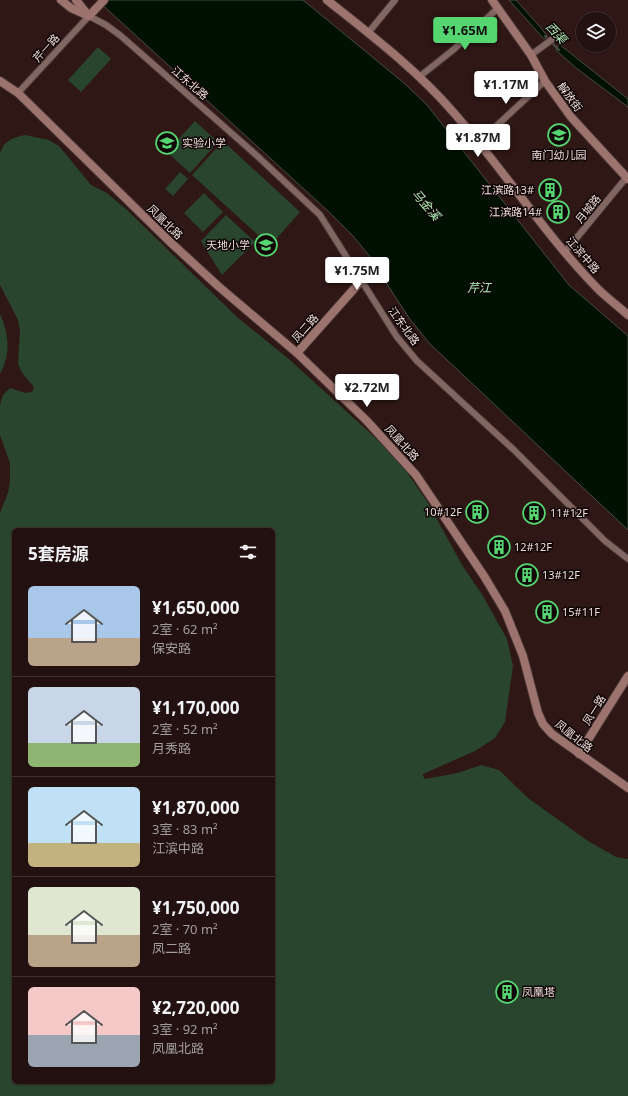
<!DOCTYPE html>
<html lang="zh">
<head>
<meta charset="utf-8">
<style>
  body { margin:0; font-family:"Noto Sans","Noto Sans SC",sans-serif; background:#2a1a19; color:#f1f3f6; height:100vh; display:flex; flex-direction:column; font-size:15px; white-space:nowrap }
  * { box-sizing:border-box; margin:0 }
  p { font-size:13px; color:#a29d9f }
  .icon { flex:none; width:22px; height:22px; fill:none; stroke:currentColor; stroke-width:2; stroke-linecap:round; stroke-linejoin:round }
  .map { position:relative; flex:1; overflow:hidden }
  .details { position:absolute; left:12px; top:528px; width:263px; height:556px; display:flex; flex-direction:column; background:#221110; border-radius:6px; box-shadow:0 1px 3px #0004,0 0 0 1px #3f3130 }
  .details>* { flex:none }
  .tools { position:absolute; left:576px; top:12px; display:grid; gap:8px }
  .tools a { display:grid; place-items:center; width:40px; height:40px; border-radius:50%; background:#221110; box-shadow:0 1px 3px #0004,0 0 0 1px #3f3130; font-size:20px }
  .price { position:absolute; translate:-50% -34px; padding:0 9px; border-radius:4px; background:#fff; color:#222; font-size:13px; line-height:26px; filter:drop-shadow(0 1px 2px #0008) }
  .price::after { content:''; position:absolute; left:50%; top:24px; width:12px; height:9px; margin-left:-6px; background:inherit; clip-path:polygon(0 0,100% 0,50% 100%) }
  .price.on { background:#56d671; color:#111 }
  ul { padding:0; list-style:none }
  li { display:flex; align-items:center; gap:12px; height:100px; padding:0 16px }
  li+li { border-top:1px solid #3f3130 }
  li span { display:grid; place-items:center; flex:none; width:112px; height:80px; border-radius:6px; color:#555 }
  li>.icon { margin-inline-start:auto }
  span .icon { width:48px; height:48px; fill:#fffc; stroke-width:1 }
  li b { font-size:17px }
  h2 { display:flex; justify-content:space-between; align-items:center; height:48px; padding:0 16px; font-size:17px }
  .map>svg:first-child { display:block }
</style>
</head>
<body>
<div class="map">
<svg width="628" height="1096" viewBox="0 0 628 1096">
  <rect width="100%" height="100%" fill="#2e1715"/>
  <g fill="#29452d" fill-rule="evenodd">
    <path d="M 98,47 L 111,59 L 81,92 L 68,80 Z"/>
    <path d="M 195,121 L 218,142 L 190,173 L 167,152 Z"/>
    <path d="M 25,135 L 49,140 L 59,146 L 91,185 L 107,193 L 127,210 L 237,317 L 290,360 L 381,443 L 400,462 L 428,503 L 462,565 L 483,596 L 507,639 L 513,666 L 505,722 L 495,738 L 475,751 L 423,774 L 423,776 L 425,779 L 458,773 L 481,765 L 499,770 L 528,798 L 588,841 L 616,857 L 628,859 L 628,1096 L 0,1096 L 0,513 L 8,493 L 10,481 L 10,463 L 0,435 L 0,405 L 3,395 L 10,388 L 25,393 L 32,392 L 34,387 L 22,373 L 18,364 L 20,330 L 18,320 L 0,285 L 0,154 C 4,140 12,138 25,135 ZM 14,530 L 273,530 L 273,1082 L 14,1082 Z"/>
    <path d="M 223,141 L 300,212 L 270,246 L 192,175 Z"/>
    <path d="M 180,172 L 188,179 L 173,196 L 165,189 Z"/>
    <path d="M 204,193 L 223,212 L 203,232 L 184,213 Z"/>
    <path d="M 226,215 L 255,242 L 222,275 L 201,241 Z"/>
    <path d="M 0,314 C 9,334 11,354 0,374 Z"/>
  </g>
  <g fill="#001101" stroke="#474e42">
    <path d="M 97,0 L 303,0 L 404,83 L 427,105 L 569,285 L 628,336 L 628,530 L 430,344 L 409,318 L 383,278 L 385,275 L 353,236 L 328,211 Z"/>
    <path d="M 509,0 L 516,0 L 541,28 L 547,36 L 544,39 Z"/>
    <path d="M 559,44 L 628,99 L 628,107 L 576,68 L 556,50 Z"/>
  </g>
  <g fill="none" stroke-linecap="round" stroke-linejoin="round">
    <path stroke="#474e42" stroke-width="2" d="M 545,36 L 559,50"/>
    <g stroke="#453333" stroke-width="8">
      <g id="street">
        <path d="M 368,33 L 395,0"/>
        <path d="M 531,55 L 554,38"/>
        <path d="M 419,77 L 453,50 L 498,8"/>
        <path d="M 18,93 L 89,16 L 106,25 L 121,36 L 254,153 L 320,215 L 397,337 L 417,361 L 514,450 L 605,541 L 628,559"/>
        <path d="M 479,142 L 545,81"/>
        <path d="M 565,252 L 626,178"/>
      </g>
    </g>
    <g stroke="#453333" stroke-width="10">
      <g id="secondary">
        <path d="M 61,0 L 71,8 L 89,16"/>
        <path d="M 76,0 L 88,15"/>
        <path d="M 327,0 C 371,35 417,70 454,113 C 504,170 545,235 598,289 C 607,298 618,306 628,315"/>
        <path d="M 492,0 L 531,55 L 545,81 L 571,117 L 628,179"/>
        <path d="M 89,16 L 104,0"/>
        <path d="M 0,81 L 18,93 L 168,240 L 218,286 L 297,353 L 367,421 L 416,475 L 484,576 L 505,611 L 523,656 L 538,713 L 543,724 L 552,734 L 628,788"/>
        <path d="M 297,353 L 361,281"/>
        <path d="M 579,754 L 628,676"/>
      </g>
    </g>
    <use href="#street" stroke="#826662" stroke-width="6"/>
    <use href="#secondary" stroke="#9d736e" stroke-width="8"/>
  </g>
  <defs>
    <g id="school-ring" transform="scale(1.15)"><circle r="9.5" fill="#0f0605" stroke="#56d671" stroke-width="1.5"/><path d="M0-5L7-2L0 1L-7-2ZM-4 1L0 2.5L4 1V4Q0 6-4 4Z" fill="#56d671"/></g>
    <g id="building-ring" transform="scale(1.15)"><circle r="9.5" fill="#0f0605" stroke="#56d671" stroke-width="1.5"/><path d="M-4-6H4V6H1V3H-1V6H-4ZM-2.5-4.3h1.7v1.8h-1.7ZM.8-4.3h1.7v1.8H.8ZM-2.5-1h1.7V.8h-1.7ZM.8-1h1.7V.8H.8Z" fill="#56d671"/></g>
  </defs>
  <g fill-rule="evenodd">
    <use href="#school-ring" x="559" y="135"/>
    <use href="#school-ring" x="167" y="143"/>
    <use href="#building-ring" x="550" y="190"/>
    <use href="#building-ring" x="558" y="212"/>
    <use href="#school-ring" x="266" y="245"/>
    <use href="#building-ring" x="477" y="512"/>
    <use href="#building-ring" x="534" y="513"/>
    <use href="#building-ring" x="499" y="547"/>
    <use href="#building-ring" x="527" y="575"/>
    <use href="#building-ring" x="547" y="612"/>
    <use href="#building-ring" x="507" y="992"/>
  </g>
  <g text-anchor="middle" stroke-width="3" stroke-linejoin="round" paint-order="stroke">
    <g font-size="11" fill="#eedddb" stroke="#0f0605">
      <text transform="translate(46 48) rotate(-48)" y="4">芹一路</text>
      <text transform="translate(190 83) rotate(41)" y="4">江东北路</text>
      <text transform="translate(570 97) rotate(53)" y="4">解放街</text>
      <text transform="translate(588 209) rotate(-51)" y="4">月城路</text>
      <text transform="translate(165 222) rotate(44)" y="4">凤凰北路</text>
      <text transform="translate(583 255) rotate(49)" y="4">江滨中路</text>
      <text transform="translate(404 326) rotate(54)" y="4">江东北路</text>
      <text transform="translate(305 328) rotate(-48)" y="4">凤二路</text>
      <text transform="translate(402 443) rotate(48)" y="4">凤凰北路</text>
      <text transform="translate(594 710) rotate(-58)" y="4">凤一路</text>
      <text transform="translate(574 736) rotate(38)" y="4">凤凰北路</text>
    </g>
    <g font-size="11" fill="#eedddb" stroke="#0f0605" text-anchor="start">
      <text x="182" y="147">实验小学</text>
      <text x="559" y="159" text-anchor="middle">南门幼儿园</text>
      <text x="534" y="194" text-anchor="end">江滨路13#</text>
      <text x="542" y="216" text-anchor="end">江滨路14#</text>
      <text x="250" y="249" text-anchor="end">天地小学</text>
      <text x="462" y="516" text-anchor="end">10#12F</text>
      <text x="550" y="517">11#12F</text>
      <text x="514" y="551">12#12F</text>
      <text x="542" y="579">13#12F</text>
      <text x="562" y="616">15#11F</text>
      <text x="522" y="996">凤凰塔</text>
    </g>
    <g font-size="12" font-style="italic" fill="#b1efb8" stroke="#0f0605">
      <text transform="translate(556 33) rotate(47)" y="4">西渠</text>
      <text transform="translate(426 205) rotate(49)" y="4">马金溪</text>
      <text x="479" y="292">芹江</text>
    </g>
  </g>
</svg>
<div class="tools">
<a><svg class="icon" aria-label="layers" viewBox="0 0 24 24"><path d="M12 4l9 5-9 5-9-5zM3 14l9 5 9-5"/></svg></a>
</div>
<b class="price on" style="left:465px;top:51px">¥1.65M</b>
<b class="price" style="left:506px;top:105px">¥1.17M</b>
<b class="price" style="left:478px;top:158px">¥1.87M</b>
<b class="price" style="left:357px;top:291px">¥1.75M</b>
<b class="price" style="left:367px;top:408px">¥2.72M</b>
<section class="details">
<h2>5套房源<svg class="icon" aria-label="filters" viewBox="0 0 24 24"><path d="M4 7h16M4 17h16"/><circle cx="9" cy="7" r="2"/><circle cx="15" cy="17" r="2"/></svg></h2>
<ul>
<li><span style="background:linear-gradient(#a9c7e8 65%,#b9a48a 0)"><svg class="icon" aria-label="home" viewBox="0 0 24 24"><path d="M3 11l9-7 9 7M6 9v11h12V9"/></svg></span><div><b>¥1,650,000</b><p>2室 · 62 m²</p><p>保安路</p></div></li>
<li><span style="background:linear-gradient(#c9d6e8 70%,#8fb573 0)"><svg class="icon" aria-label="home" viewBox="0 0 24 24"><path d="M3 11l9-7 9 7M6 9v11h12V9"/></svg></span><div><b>¥1,170,000</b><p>2室 · 52 m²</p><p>月秀路</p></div></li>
<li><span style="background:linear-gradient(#bfe0f5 70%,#c2b280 0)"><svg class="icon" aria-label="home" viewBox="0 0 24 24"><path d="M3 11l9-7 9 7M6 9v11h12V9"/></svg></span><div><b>¥1,870,000</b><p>3室 · 83 m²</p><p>江滨中路</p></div></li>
<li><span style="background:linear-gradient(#dfe7d0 60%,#b9a48a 0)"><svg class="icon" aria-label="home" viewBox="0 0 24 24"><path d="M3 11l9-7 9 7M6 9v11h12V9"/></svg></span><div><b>¥1,750,000</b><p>2室 · 70 m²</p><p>凤二路</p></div></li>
<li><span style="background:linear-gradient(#f6c9c9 60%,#9aa5b1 0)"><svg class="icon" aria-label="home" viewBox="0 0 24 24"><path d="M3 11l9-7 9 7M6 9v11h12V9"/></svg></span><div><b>¥2,720,000</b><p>3室 · 92 m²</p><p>凤凰北路</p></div></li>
</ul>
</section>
</div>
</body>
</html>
